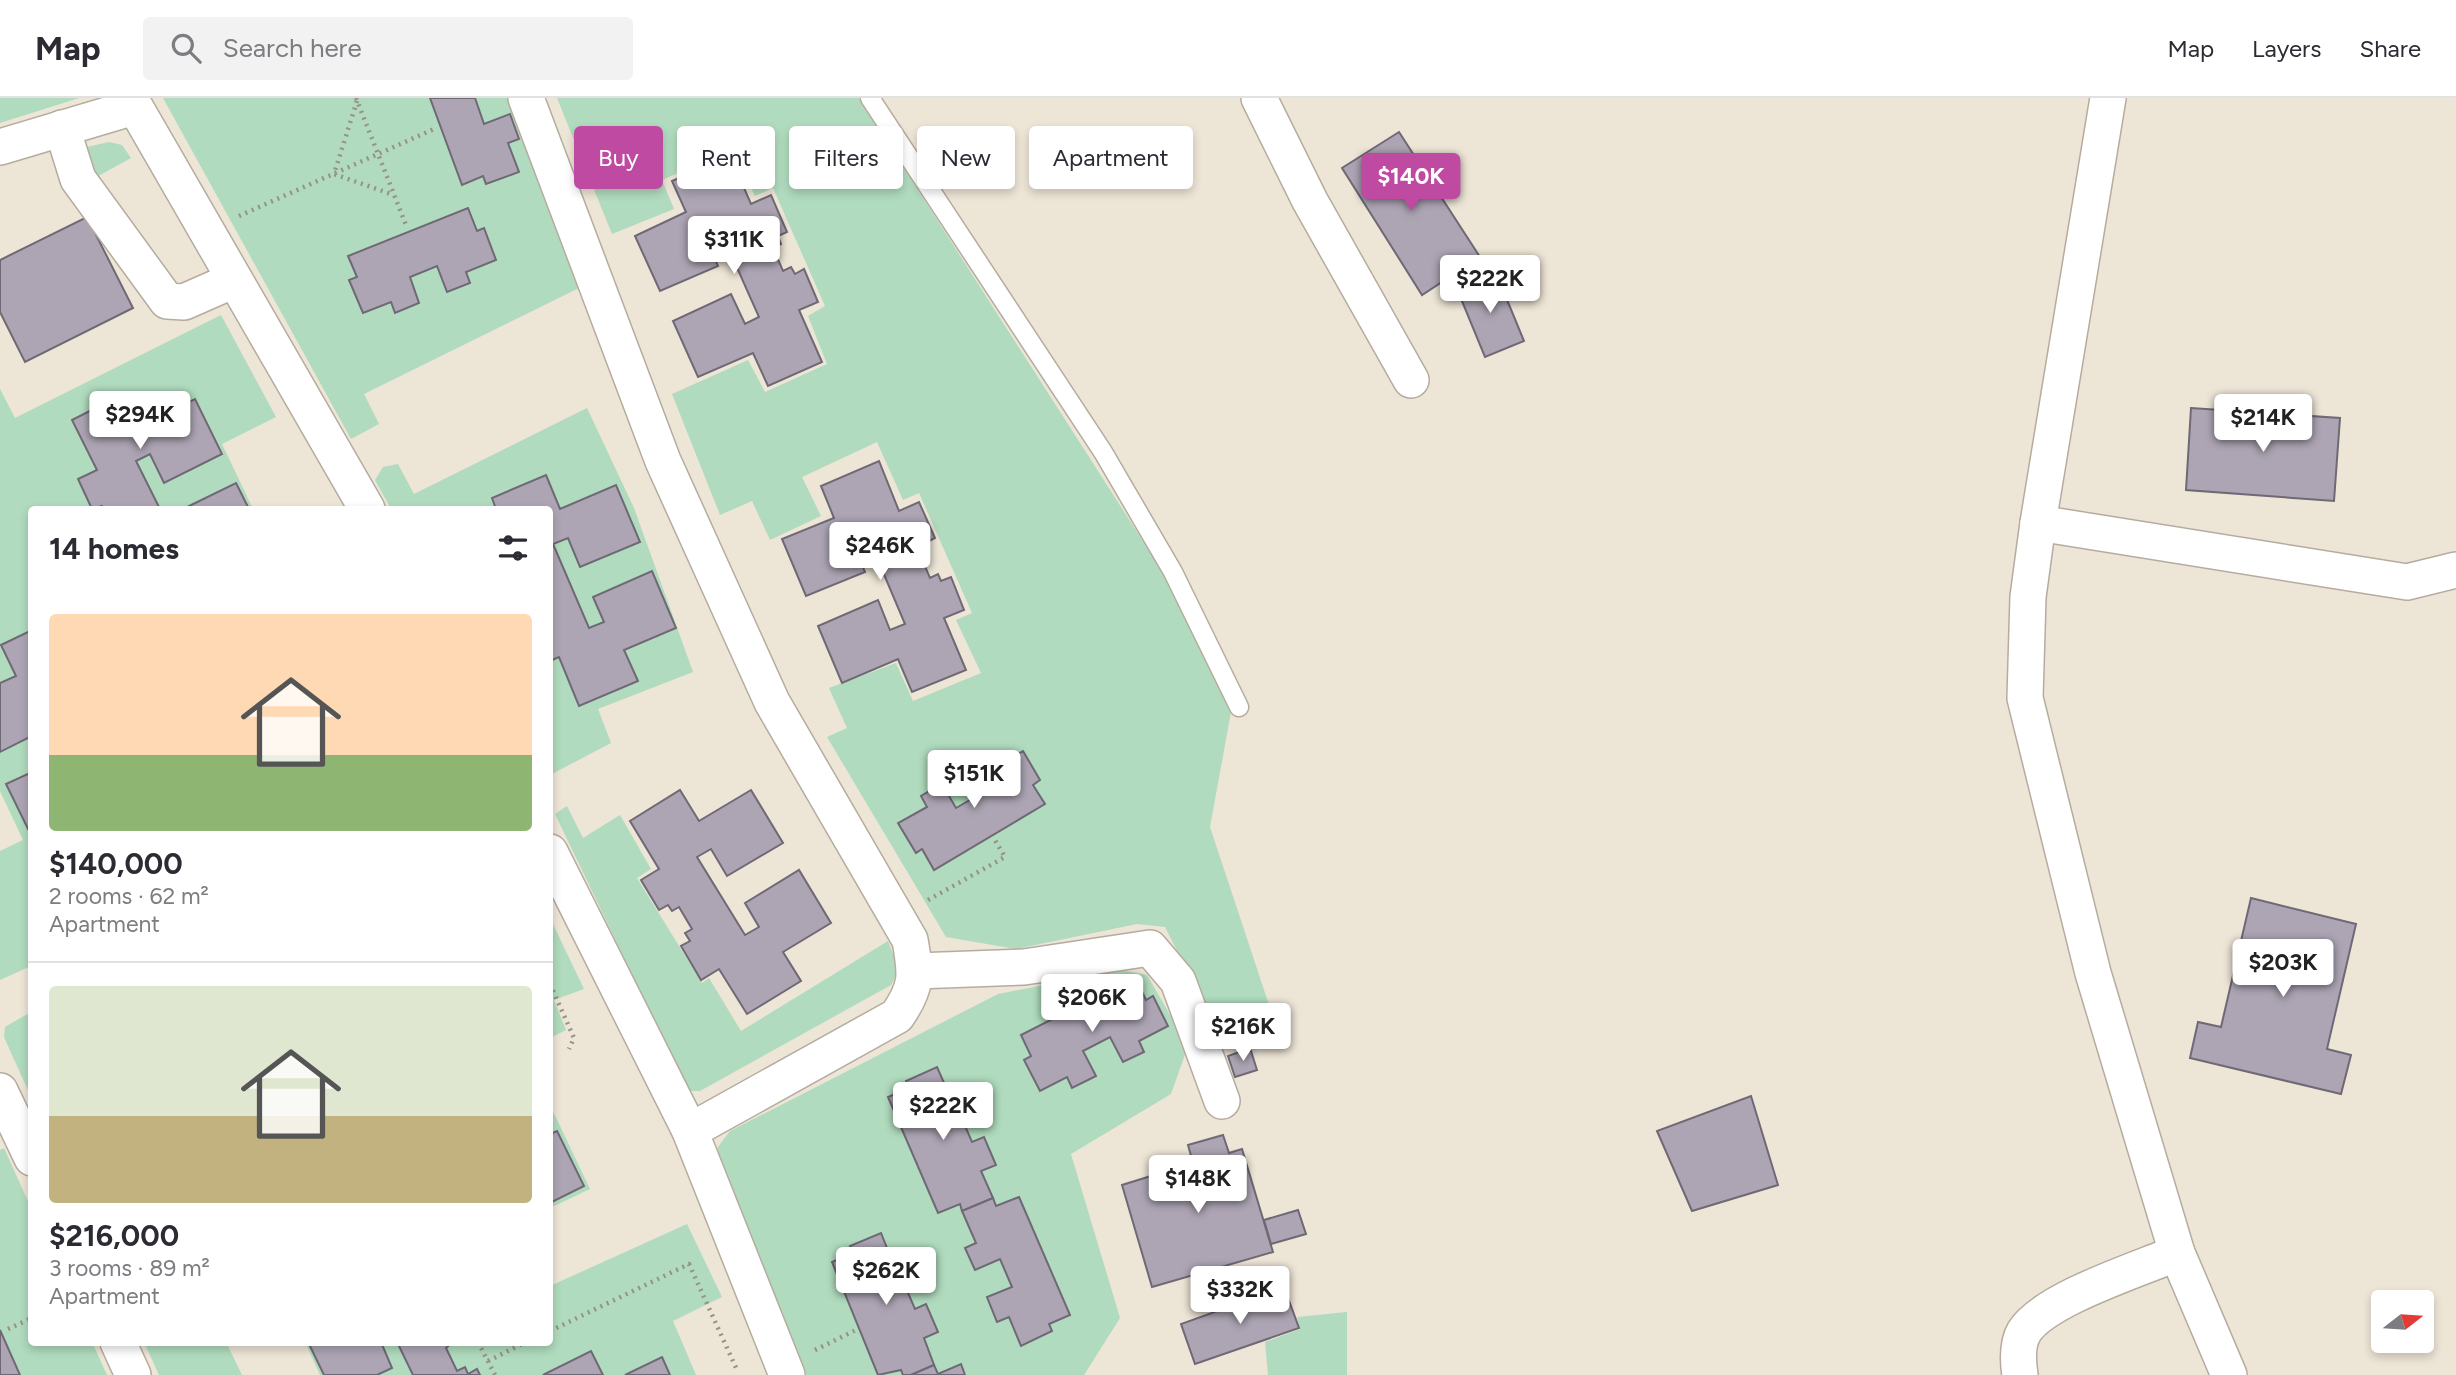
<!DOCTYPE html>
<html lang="en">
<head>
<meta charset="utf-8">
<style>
  body { margin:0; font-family:Figtree,sans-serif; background:#f2f2f3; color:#2b2b33; height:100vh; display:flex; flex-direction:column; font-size:26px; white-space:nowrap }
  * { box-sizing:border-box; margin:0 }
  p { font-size:23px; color:#7c7c81 }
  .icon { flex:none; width:38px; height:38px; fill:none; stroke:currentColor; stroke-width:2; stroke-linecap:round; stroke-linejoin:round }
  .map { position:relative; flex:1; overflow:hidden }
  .panel { position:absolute; left:28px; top:408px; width:525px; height:840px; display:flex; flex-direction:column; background:#fff; border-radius:7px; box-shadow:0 4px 10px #0003 }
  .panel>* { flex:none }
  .banner { position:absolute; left:574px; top:28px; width:665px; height:63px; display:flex; gap:14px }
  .needle { width:46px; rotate:73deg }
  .controls { position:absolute; left:2371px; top:1192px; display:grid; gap:14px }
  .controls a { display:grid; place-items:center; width:63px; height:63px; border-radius:7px; background:#fff; box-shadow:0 4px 10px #0003; font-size:35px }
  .price { position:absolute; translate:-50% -60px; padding:0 16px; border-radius:7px; background:#fff; color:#222; font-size:23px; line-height:46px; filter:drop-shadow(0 2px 4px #0008) }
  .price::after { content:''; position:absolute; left:50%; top:42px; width:21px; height:16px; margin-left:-10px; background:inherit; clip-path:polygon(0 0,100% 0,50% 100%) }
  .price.on { background:#bf4aa2; color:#fff }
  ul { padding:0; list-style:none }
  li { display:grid; align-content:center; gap:14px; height:371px; padding:0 21px }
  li+li { border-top:2px solid #e1e1e2 }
  li span { display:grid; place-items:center; height:217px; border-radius:7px; color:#555 }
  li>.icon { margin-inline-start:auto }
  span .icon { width:126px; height:126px; fill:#fffc; stroke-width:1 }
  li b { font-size:30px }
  h2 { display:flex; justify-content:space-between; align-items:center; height:84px; padding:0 21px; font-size:30px }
  .tag { padding:0 24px; border-radius:7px; background:#fff; box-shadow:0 4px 10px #0003; font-size:24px; line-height:63px }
  .tag.on { background:#bf4aa2; color:#fff }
  header { display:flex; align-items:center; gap:42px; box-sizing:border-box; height:98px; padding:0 35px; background:#fff; border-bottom:2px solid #e1e1e2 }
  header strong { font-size:33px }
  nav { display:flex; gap:38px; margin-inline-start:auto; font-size:24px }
  .search { width:490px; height:63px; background:#f2f2f3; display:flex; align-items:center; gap:18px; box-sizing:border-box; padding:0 24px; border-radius:7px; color:#7c7c81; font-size:26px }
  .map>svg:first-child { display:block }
</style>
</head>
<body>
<header>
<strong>Map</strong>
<div class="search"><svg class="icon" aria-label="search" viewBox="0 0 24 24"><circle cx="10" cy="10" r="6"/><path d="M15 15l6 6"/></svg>Search here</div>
<nav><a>Map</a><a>Layers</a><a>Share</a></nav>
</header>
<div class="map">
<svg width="2456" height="1277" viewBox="0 0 2456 1277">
  <rect width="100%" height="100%" fill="#ede5d6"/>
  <g fill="#b0dbbe">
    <path d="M 0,0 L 79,0 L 0,25 Z"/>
    <path d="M 163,0 L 515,0 L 583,188 L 364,296 L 379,326 L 351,341 Z"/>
    <path d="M 557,0 L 859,0 L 1164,476 L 1231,614 L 1210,729 L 1276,928 L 1223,944 L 1165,829 L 1137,826 L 1016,851 L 946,839 L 827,639 L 847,630 L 829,590 L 896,565 L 913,603 L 981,575 L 956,522 L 972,515 L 919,395 L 903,402 L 877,344 L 802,379 L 821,418 L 770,442 L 752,403 L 720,417 L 672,296 L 748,262 L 765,294 L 827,266 L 808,218 L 825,208 L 773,90 L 755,98 L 732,51 L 662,82 L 674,111 L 612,136 Z"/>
    <path d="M 109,44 L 122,47 L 131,60 L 91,82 L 78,51 Z"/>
    <path d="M 221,217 L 276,319 L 222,346 L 253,411 L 32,411 L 31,868 L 0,882 L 0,753 L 23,742 L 0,693 L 0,291 L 15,320 Z"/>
    <path d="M 587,310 L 634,410 L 693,574 L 598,611 L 611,645 L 550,677 L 550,411 L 391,411 L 375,382 L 383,369 L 398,366 L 414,396 Z"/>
    <path d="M 567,708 L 583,740 L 620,717 L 651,771 L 637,780 L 702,885 L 709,880 L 741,933 L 888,843 C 894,858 901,872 891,887 L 700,993 L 688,993 L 555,716 Z"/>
    <path d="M 550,820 L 584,891 L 554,902 L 566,932 L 550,940 Z"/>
    <path d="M 1121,872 L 1147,877 L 1188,948 L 1171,996 L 1071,1056 L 1120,1220 L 1084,1277 L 800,1277 L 717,1069 L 718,1049 L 730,1033 L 998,896 Z"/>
    <path d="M 31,914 L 31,999 L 4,939 L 5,929 Z"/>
    <path d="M 550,1007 L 590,1091 L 550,1110 Z"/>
    <path d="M 4,1050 L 31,1110 L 32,1244 L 92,1244 L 107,1277 L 0,1277 L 0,1052 Z"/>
    <path d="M 687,1126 L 722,1199 L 673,1223 L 696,1277 L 320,1277 L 305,1244 L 550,1244 L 550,1188 Z"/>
    <path d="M 1347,1214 L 1347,1277 L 1268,1277 L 1265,1244 L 1300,1231 L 1297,1219 Z"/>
    <path d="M 144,1244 L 226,1244 L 242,1277 L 159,1277 Z"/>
  </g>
  <g fill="#ada5b4" stroke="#6f6875" stroke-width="2">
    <path d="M 430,0 L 475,0 L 484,26 L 510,16 L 519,41 L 508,45 L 519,74 L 486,86 L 483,78 L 462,87 Z"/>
    <path d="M 1399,34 L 1480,159 L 1422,197 L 1342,70 Z"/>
    <path d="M 730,58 L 751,106 L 771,97 L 787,134 L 778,138 L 781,146 L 773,150 L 783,173 L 791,169 L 795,176 L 804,171 L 818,204 L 799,212 L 822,264 L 768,288 L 753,255 L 698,279 L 673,223 L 731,196 L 745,226 L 759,219 L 722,136 L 707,142 L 718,168 L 660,193 L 635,138 L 686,114 L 672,83 Z"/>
    <path d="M 468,110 L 477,133 L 484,130 L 496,162 L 466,174 L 470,185 L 447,194 L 437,168 L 410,179 L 419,205 L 395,215 L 391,204 L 363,215 L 349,182 L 357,179 L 348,158 Z"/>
    <path d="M 87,119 L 133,210 L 25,264 L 0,214 L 0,162 Z"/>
    <path d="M 1496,175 L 1524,243 L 1485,259 L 1457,191 Z"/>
    <path d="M 125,295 L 141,328 L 195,301 L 222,356 L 164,385 L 150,356 L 136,363 L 160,411 L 104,411 L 102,408 L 92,411 L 78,381 L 97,372 L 72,322 Z"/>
    <path d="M 2191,310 L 2340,320 L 2334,403 L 2186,392 Z"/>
    <path d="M 879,363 L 899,413 L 919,404 L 935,440 L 925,445 L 928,453 L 920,457 L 930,480 L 938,476 L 941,483 L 951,479 L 964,512 L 944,520 L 966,572 L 912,594 L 898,561 L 842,585 L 818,528 L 878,502 L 890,532 L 905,526 L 869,441 L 854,448 L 865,474 L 806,498 L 782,441 L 834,420 L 821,388 Z"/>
    <path d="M 546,377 L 560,411 L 616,387 L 640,444 L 580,469 L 568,440 L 553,446 L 589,530 L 604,524 L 593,499 L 652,473 L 676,530 L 624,552 L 638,583 L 579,608 L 559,559 L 550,563 L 550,411 L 496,411 L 492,400 Z"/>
    <path d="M 236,385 L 249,411 L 183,411 Z"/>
    <path d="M 32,532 L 32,638 L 0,654 L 0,585 L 16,578 L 1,547 Z"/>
    <path d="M 1023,653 L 1040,682 L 1033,687 L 1045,706 L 934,772 L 922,751 L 916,755 L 898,725 L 927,709 L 921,698 L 942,686 L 956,710 L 982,695 L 968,671 L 990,657 L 997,668 Z"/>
    <path d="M 32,674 L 32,739 L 6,686 Z"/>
    <path d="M 680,692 L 699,723 L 751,692 L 783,745 L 727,778 L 711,751 L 697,759 L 745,837 L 759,829 L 745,805 L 799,772 L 831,825 L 783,854 L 801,883 L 747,916 L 719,871 L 701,882 L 681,848 L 690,843 L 685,835 L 692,831 L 679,809 L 672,813 L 668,807 L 659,812 L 641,782 L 659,771 L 630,723 Z"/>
    <path d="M 2251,800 L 2356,826 L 2327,951 L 2351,957 L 2341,996 L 2190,960 L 2198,924 L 2221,929 Z"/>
    <path d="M 1135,879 L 1146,902 L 1153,898 L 1168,928 L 1139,943 L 1144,954 L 1123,964 L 1110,939 L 1083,953 L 1096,978 L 1072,990 L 1067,979 L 1040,993 L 1024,962 L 1031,958 L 1021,937 Z"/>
    <path d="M 1250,950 L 1257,972 L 1235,979 L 1228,958 Z"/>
    <path d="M 937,969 L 948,994 L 962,988 L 974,1016 L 962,1021 L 972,1044 L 984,1039 L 996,1067 L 981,1073 L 993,1100 L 962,1113 L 960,1106 L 938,1115 L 888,999 L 909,990 L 906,983 Z"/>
    <path d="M 1751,998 L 1778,1087 L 1692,1113 L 1657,1033 Z"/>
    <path d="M 557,1033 L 584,1088 L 550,1105 L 550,1036 Z"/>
    <path d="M 1223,1037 L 1229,1055 L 1242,1051 L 1273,1154 L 1152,1189 L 1122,1087 L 1193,1065 L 1188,1047 Z"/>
    <path d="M 1019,1099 L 1070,1217 L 1049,1226 L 1052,1233 L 1021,1248 L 1009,1219 L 997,1224 L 987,1199 L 1012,1189 L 1000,1161 L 975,1172 L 965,1150 L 976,1145 L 962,1113 L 993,1100 L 996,1108 Z"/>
    <path d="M 1298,1112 L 1306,1136 L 1271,1146 L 1264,1122 Z"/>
    <path d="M 881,1135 L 891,1160 L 906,1155 L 917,1183 L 905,1188 L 915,1211 L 926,1206 L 938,1234 L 924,1240 L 934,1267 L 911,1277 L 903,1277 L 901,1272 L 878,1277 L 832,1164 L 853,1155 L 850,1148 Z"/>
    <path d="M 1284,1189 L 1299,1230 L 1195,1266 L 1181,1226 Z"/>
    <path d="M 0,1232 L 20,1277 L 0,1277 Z"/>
    <path d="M 308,1244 L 381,1244 L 392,1270 L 377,1277 L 324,1277 Z"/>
    <path d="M 397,1244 L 453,1244 L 446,1250 L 457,1273 L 465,1269 L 468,1276 L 477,1271 L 480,1277 L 413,1277 Z"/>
    <path d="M 591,1253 L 603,1277 L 543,1277 Z"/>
    <path d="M 662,1259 L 670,1277 L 625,1277 Z"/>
    <path d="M 961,1266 L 965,1277 L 911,1277 L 934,1267 L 938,1276 Z"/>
  </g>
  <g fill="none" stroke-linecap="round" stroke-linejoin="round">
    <g stroke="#b5ac9f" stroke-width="21">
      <path id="lane" d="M 870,0 L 1103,354 L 1173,474 L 1239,609"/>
    </g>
    <g stroke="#b5ac9f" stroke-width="38">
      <g id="street">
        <path d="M 130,0 L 367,411"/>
        <path d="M 526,0 L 663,363 L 772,604 L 910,842 C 916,876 918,888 897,918 L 690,1033"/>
        <path d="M 1259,0 L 1310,103 L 1411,282"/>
        <path d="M 2108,0 L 2038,425 L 2028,499 L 2025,600 L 2093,875 L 2177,1155 L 2229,1277"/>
        <path d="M 62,30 L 78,81 L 167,203 L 184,204 L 234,182"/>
        <path d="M 0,49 L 134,9"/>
        <path d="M 2038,425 L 2407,484 L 2456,472"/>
        <path d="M 550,754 L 690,1033 L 787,1277"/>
        <path d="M 916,873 L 1024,869 L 1150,850 L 1178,883 L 1222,1003"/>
        <path d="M 0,993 L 32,1060"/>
        <path d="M 118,1244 L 133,1277"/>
        <path d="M 2020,1277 C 2018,1264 2017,1246 2024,1234 C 2044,1201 2140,1171 2177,1155"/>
      </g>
    </g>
    <g stroke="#979186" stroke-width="4.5" stroke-dasharray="2 5" stroke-linecap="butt">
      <path d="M 356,0 L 406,127"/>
      <path d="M 357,3 L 334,76 L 394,97"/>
      <path d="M 239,118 L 434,31"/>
      <path d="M 928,802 L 1005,759 L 993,739"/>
      <path d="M 550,886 L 574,940 L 569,951"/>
      <path d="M 8,1231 L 32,1220"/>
      <path d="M 550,1233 L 689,1166 L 737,1272"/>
      <path d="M 478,1244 L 495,1277"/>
      <path d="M 815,1252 L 856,1232"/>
      <path d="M 488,1263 L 526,1244"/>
    </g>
    <use href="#lane" stroke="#fff" stroke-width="18"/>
    <use href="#street" stroke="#fff" stroke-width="35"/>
  </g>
</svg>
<div class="controls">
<a><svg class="needle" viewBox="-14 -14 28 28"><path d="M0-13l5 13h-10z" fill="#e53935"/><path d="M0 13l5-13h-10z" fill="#7c7c81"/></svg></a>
</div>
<b class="price on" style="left:1411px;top:115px">$140K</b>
<b class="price" style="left:734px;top:178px">$311K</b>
<b class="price" style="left:1490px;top:217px">$222K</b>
<b class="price" style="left:140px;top:353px">$294K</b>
<b class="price" style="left:2263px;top:356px">$214K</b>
<b class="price" style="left:880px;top:484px">$246K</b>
<b class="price" style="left:974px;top:712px">$151K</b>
<b class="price" style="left:2283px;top:901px">$203K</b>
<b class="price" style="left:1092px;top:936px">$206K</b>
<b class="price" style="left:1243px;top:965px">$216K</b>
<b class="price" style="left:943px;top:1044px">$222K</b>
<b class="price" style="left:1198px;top:1117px">$148K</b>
<b class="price" style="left:886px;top:1209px">$262K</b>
<b class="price" style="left:1240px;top:1228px">$332K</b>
<div class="banner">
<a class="tag on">Buy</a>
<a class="tag">Rent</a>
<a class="tag">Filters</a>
<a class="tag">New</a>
<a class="tag">Apartment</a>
</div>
<section class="panel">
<h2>14 homes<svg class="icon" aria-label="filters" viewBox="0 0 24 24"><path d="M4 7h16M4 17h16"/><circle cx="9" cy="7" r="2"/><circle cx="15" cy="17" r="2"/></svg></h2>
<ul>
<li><span style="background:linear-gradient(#ffd9b3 65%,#8fb573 0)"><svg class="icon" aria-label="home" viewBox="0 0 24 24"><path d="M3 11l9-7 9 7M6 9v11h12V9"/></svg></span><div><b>$140,000</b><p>2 rooms · 62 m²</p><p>Apartment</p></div></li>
<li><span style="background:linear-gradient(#dfe7d0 60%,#c2b280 0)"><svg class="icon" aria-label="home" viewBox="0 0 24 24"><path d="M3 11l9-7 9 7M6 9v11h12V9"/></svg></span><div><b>$216,000</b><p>3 rooms · 89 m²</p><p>Apartment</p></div></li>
</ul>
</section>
</div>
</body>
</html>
